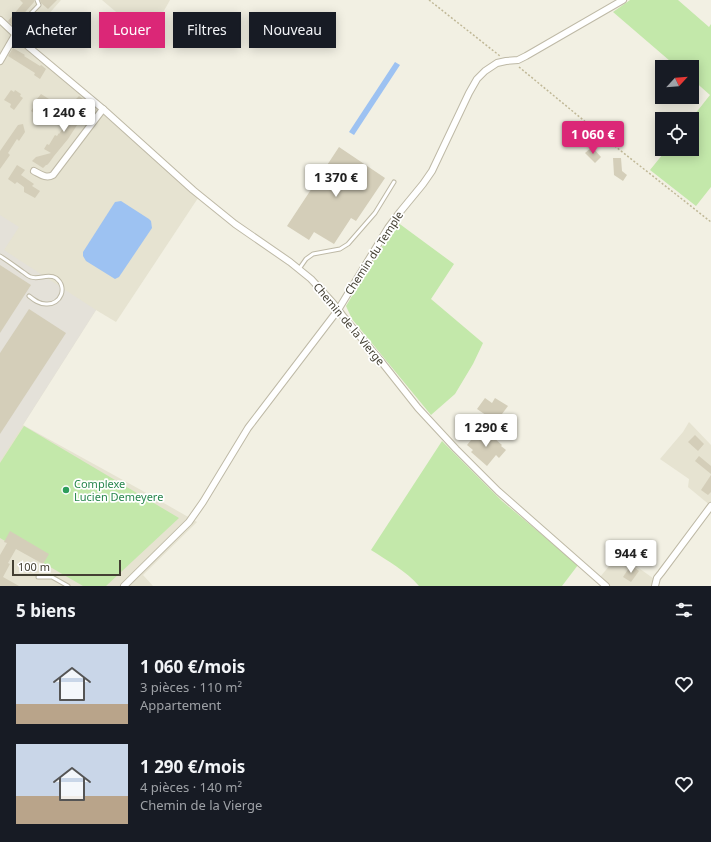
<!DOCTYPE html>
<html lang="fr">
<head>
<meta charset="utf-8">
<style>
  body { margin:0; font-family:"Noto Sans",sans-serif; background:#242831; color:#f1f3f6; height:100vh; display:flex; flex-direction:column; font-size:15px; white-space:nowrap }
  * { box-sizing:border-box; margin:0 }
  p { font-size:13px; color:#9ea1a6 }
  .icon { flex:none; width:22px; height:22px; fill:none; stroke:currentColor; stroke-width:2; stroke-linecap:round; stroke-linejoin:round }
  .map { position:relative; height:586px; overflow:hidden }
  .details { display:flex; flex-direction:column; background:#171b24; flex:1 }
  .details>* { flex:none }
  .guide { position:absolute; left:12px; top:12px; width:400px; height:36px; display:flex; gap:8px }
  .needle { width:26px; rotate:64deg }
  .controls { position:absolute; left:655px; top:60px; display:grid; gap:8px }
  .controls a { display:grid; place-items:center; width:44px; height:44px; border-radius:0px; background:#171b24; box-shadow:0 2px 10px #0003; font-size:20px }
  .scale { position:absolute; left:12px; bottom:10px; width:109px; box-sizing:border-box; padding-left:4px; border:2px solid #444033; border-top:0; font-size:11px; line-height:14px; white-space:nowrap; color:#444033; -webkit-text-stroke:3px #fff; paint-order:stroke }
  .price { position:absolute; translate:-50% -34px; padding:0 9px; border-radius:4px; background:#fff; color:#222; font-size:13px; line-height:26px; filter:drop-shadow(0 1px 2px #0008) }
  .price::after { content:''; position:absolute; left:50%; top:24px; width:12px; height:9px; margin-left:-6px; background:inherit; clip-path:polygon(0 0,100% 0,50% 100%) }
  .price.current { background:#db2777; color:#fff }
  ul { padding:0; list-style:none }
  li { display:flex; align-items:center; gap:12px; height:100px; padding:0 16px }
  li span { display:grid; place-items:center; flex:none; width:112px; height:80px; border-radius:0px; color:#555 }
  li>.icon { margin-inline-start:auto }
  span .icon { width:48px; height:48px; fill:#fffc; stroke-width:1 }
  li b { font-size:17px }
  h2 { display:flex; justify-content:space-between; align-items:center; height:48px; padding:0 16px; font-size:17px }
  .pill { padding:0 14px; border-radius:0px; background:#171b24; box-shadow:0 2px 10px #0003; font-size:14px; line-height:36px }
  .pill.current { background:#db2777; color:#fff }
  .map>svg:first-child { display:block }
</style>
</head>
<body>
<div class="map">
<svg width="711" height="586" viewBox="0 0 711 586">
  <rect width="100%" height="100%" fill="#f2f0e3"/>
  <g fill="#e6e3d1">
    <path d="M 0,0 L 61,0 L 26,40 L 67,75 L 64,80 L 198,198 L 116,322 L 96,310 L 23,425 L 141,490 L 197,522 L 143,575 L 153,586 L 0,586 Z"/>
    <path d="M 102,0 L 170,0 L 148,39 Z"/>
    <path d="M 689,422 L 711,445 L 711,506 L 688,487 L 689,479 L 660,459 L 683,432 Z"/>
    <path d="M 619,554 L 657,581 L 657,586 L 600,586 L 596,582 Z"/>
  </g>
  <path fill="#e4e1d9" d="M 0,215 L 19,227 L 4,250 L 96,310 L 0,461 Z"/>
  <g fill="#c3e8aa">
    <path d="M 630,0 L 678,0 L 709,27 L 711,24 L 711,187 L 696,206 L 650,170 L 667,149 L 692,149 L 692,119 L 691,119 L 710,95 L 692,79 L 692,67 L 677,67 L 613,12 Z"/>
    <path d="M 397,222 L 454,264 L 431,299 L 483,343 L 473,364 L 455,394 L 431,415 L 352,319 L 346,306 Z"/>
    <path d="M 24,426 L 179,518 L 106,586 L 83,586 L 0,538 L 0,463 Z"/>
    <path d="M 442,441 L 502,501 L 578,565 L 562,586 L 419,586 C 406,571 388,561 371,550 Z"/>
  </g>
  <g fill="#9dc2f2">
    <path d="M 395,62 L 400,65 L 354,135 L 349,132 Z"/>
    <path d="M 121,201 L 149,219 L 151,221 L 152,228 L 119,277 L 115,279 L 86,261 L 83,256 L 83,252 L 115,202 Z"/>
  </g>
  <g fill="#d4ceb9">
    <path d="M 20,0 L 34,0 L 34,2 L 13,26 L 8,21 L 23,3 Z"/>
    <path d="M 40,0 L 57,0 L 48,9 L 41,3 Z"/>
    <path d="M 13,48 L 25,55 L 24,56 L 40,66 L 41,65 L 46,69 L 40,79 L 34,75 L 35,73 L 8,56 Z"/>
    <path d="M 11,90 L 14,92 L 15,90 L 21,94 L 20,96 L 23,98 L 14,110 L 10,107 L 11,104 L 4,100 Z"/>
    <path d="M 41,94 L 49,99 L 38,116 L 31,111 L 38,100 L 37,99 Z"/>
    <path d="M 79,96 L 92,106 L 86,113 L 84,111 L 76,120 L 79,122 L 68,139 L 54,156 L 49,163 L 47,165 L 46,165 L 43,168 L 32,161 L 36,157 L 51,153 L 44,149 L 47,144 L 49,145 L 55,135 L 57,136 L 59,133 L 59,134 L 69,120 L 66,118 L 75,107 L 74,101 Z"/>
    <path d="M 23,124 L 25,132 L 19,141 L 17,139 L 8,153 L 10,155 L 0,169 L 0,151 L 18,125 Z"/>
    <path d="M 339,147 L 385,178 L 356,221 L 351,218 L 334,244 L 314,232 L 309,240 L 287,226 Z"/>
    <path d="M 592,147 L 601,157 L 595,163 L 585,153 Z"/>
    <path d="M 613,158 L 621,158 L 622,171 L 627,175 L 623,181 L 614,175 Z"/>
    <path d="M 17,165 L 25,170 L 21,175 L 34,184 L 32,186 L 40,191 L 35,198 L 24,192 L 24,187 L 17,182 L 15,184 L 8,179 Z"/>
    <path d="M 0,265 L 31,285 L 0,333 Z"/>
    <path d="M 29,309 L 66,333 L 0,434 L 0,353 Z"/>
    <path d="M 485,398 L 492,403 L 495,398 L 508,406 L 496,422 L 477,409 Z"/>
    <path d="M 486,431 L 502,445 L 501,446 L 506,450 L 499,458 L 496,455 L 487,466 L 471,452 L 473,450 L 467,445 L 476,434 L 480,438 Z"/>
    <path d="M 695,435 L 704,444 L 698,451 L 688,442 Z"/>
    <path d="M 699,456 L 711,466 L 711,474 L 695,461 Z"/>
    <path d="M 711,475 L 711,492 L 708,495 L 701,490 Z"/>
    <path d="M 10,531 L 49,554 L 43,564 L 16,549 L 8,563 L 10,564 L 3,577 L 19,586 L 0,586 L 0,555 L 7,543 L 4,542 Z"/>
    <path d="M 631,565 L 639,571 L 631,582 L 623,577 Z"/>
  </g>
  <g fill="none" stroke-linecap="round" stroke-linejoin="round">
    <g stroke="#beb9a6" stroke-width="5">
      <g id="service">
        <path d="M 13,32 L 39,5 L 37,0"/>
        <path d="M 0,256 C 8,261 16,267 23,272 C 26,274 29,277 31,277 C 39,280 48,273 56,278 C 68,287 61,305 46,304 C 39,304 34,300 29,296"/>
        <path d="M 299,269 L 306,259 L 313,254 L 340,249 L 348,244 L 375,213 L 394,182"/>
        <path d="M 38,577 L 52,577 L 68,586"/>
      </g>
    </g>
    <g stroke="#beb9a6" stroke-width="8">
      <g id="minor">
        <path d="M 0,20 L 30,48 L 103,109 L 193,190 L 235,224 L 290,262 L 311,279 L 333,303 L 346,320 L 380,360 L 418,408 L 456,449 L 498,491 L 606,586"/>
        <path d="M 0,61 L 15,35"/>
        <path d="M 34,171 C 40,174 46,179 53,175 L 103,109"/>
        <path d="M 124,586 L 189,522 L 203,502 L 248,428 L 338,310 L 388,228 L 400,212 L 423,184 L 432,171 L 469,93 L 477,79 L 485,71 L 497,63 L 506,61 L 518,60 L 526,56 L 623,0"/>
        <path d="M 655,586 L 657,578 L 661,573 L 711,506"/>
      </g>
    </g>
    <g stroke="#c0b897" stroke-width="1.5" stroke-dasharray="2 2" stroke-linecap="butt">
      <path d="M 429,0 L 500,56"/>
      <path d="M 519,67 L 616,147 L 711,222"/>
    </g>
    <use href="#service" stroke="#fff" stroke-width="3"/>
    <use href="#minor" stroke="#fff" stroke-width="6"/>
  </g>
  <circle fill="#2e9e5b" stroke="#fff" stroke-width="1.5" cx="66" cy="490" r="4"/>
  <g text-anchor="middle" stroke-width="3.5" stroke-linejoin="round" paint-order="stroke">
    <g font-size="11" fill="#444033" stroke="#fff">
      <text transform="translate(374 253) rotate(-57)" y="4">Chemin du Temple</text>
      <text transform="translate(349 324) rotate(50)" y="4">Chemin de la Vierge</text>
    </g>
    <g font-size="11" fill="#27864d" stroke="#fff" text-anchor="start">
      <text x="74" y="488">Complexe<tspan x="74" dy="13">Lucien Demeyere</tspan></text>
    </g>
  </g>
</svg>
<div class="controls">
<a><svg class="needle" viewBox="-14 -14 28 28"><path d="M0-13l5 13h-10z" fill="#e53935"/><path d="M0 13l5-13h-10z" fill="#9ea1a6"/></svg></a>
<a><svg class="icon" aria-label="locate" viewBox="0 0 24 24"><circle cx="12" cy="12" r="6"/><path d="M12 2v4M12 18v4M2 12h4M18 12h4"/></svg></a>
</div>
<div class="scale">100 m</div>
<b class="price" style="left:64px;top:133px">1 240 €</b>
<b class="price current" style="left:593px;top:155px">1 060 €</b>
<b class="price" style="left:336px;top:198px">1 370 €</b>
<b class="price" style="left:486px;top:448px">1 290 €</b>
<b class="price" style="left:631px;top:574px">944 €</b>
<div class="guide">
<a class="pill">Acheter</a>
<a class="pill current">Louer</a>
<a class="pill">Filtres</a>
<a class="pill">Nouveau</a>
</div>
</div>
<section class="details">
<h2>5 biens<svg class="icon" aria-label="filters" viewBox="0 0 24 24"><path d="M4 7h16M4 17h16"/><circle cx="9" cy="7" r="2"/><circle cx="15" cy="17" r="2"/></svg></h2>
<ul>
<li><span style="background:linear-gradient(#c9d6e8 75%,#b9a48a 0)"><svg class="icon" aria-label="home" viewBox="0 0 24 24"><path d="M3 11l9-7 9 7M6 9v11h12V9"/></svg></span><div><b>1 060 €/mois</b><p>3 pièces · 110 m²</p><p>Appartement</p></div><svg class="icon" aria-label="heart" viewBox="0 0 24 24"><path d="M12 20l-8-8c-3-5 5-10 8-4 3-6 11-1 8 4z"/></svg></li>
<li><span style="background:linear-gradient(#c9d6e8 65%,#b9a48a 0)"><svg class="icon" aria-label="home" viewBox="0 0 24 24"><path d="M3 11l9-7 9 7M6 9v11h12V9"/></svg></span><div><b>1 290 €/mois</b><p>4 pièces · 140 m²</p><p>Chemin de la Vierge</p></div><svg class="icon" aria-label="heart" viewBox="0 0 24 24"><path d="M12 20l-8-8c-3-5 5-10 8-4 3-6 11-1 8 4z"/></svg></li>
</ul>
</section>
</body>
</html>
